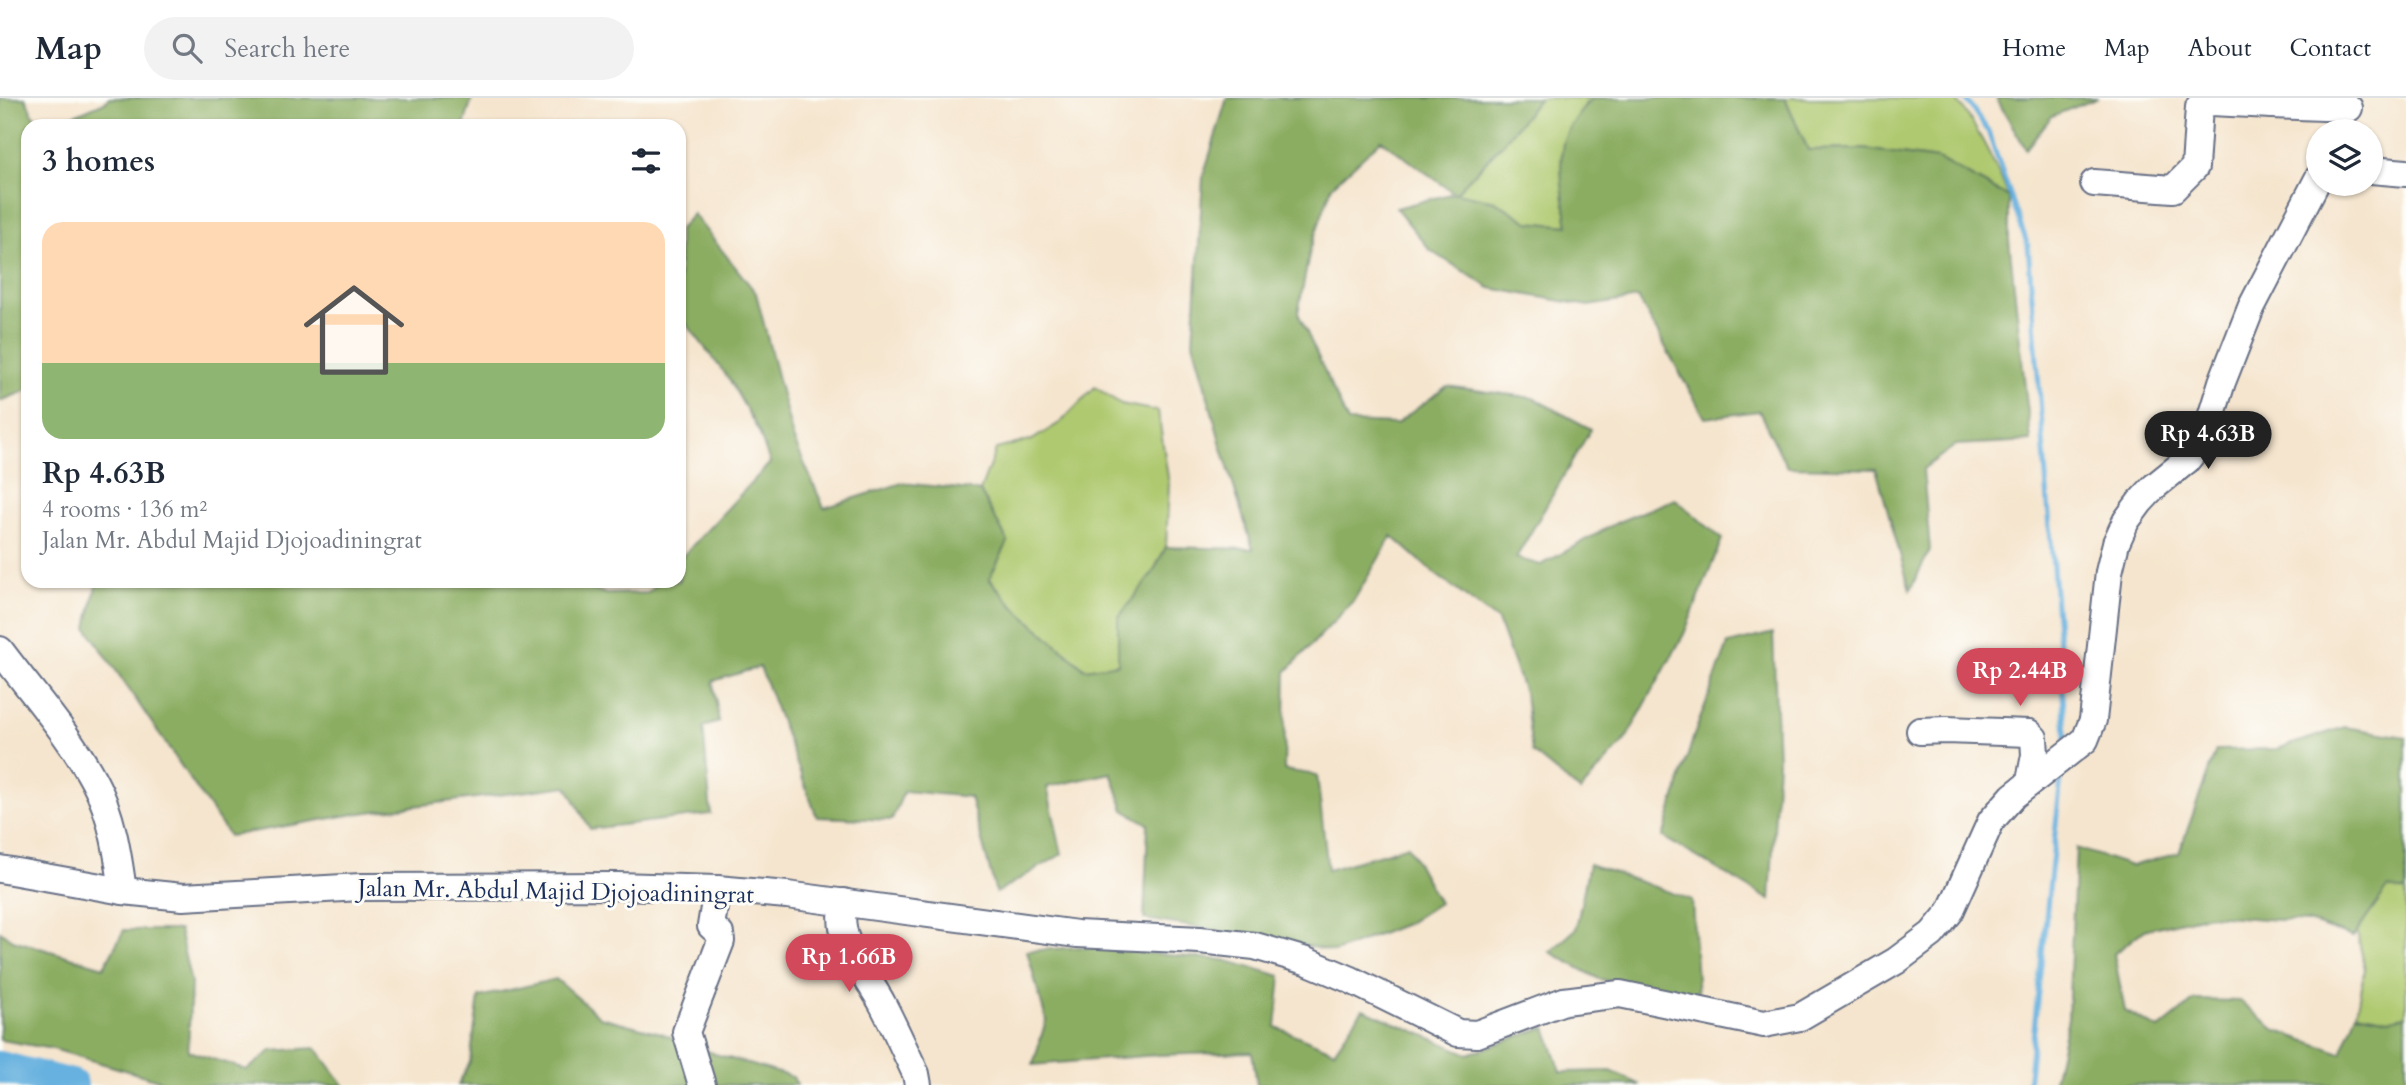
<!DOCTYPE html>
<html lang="en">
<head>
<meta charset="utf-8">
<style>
  body { margin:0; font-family:Cardo,serif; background:#f2f2f3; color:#1f2937; height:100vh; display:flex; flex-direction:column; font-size:26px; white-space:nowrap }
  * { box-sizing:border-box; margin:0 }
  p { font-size:23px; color:#747a83 }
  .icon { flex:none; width:38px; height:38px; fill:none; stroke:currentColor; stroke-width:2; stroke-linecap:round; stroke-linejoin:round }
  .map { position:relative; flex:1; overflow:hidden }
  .side { position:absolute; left:21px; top:21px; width:665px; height:469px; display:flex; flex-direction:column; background:#fff; border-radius:21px; box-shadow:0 2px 5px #0004 }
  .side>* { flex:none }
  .buttons { position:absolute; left:2306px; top:21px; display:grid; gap:14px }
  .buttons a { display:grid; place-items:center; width:77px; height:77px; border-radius:50%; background:#fff; box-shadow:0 2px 5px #0004; font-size:35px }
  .price { position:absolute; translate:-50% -60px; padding:0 16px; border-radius:24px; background:#d1495b; color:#fff; font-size:23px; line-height:46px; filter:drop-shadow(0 2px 4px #0008) }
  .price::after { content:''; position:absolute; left:50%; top:42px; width:21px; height:16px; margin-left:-10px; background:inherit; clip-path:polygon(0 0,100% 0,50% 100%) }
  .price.current { background:#222; color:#fff }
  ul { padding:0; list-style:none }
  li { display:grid; align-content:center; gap:14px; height:371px; padding:0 21px }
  li span { display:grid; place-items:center; height:217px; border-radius:21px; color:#555 }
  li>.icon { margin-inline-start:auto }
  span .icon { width:126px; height:126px; fill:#fffc; stroke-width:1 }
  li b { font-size:30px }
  h2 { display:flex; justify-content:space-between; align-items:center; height:84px; padding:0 21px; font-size:30px }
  header { display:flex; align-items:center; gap:42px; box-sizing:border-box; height:98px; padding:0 35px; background:#fff; border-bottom:2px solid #e0e1e3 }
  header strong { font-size:33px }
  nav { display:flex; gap:38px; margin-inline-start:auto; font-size:24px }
  .search { width:490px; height:63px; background:#f2f2f3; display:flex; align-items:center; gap:18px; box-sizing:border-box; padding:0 24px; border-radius:38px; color:#747a83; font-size:26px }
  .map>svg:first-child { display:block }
</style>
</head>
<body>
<header>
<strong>Map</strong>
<div class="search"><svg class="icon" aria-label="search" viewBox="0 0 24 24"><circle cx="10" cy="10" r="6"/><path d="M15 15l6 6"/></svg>Search here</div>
<nav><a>Home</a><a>Map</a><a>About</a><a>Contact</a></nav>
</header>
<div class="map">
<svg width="2406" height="987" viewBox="0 0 2406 987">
  <rect width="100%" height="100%" fill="#fdfcf7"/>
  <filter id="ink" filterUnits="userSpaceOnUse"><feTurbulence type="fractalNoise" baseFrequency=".0143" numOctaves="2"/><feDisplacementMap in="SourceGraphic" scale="14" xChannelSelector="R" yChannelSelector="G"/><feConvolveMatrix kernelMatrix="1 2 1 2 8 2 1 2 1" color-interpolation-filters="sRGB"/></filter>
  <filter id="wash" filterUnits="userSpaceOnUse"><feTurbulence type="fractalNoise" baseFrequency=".00686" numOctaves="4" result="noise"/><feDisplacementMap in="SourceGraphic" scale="28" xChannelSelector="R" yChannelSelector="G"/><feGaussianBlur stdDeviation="1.57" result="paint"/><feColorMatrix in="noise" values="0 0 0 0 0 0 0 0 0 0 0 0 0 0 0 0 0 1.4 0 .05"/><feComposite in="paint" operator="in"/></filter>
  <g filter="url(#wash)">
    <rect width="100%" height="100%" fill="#f5e5ce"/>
    <g fill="#afc96f" stroke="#657c66" stroke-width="2">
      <path d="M 1540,0 L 1593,0 L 1585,6 L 1563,95 L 1568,128 L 1528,124 L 1495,103 L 1455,96 L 1503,45 Z"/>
      <path d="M 1785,0 L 1955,0 C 1978,29 1995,65 2009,99 L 1938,61 L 1864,51 L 1808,52 Z"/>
      <path d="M 1095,289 L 1121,306 L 1158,313 L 1169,386 L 1166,449 L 1152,476 L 1118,520 L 1118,566 L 1085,571 L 1017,512 L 989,480 L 1008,444 L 980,393 L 996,351 L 1032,342 L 1061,324 Z"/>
      <path d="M 2388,789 L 2406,793 L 2406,918 L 2389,921 L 2357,915 L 2365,871 L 2357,834 Z"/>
    </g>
    <g fill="#8bad62" stroke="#536e60" stroke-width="2">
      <path d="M 0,0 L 25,0 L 39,28 L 28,28 L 28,292 L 0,303 Z"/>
      <path d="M 108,0 L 472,0 L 464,28 L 49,28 L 107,3 Z"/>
      <path d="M 1227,0 L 1540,0 L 1503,45 L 1456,95 L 1495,103 L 1528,124 L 1568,128 C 1564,102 1558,72 1563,45 C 1565,33 1584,8 1593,0 L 1785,0 L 1808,52 L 1864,51 L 1938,61 L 2009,99 L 2009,142 L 2031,343 L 1956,347 L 1923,371 L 1930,452 L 1910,492 L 1876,371 L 1787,369 L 1759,313 L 1705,320 L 1638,200 L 1589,208 L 1490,190 L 1430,152 L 1396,110 L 1454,95 L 1381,42 L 1332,88 L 1310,152 L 1298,215 L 1348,324 L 1396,326 L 1447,288 L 1533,300 L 1591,331 L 1516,460 L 1541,467 L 1618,424 L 1675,401 L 1722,441 L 1684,536 L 1626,641 L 1580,693 L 1532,654 L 1525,597 L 1498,523 L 1434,475 L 1392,438 L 1354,502 L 1286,574 L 1284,672 L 1317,677 L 1328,772 L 1408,748 L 1439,805 L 1408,825 L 1335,854 L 1284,843 L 1144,821 L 1148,726 L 1124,712 L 1111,675 L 1047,689 L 1062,756 L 996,795 L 970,699 L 904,693 L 892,722 L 817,719 L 760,569 L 713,583 L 719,624 L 703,629 L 711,716 L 590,731 L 567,688 L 361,715 L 229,738 L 87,530 L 97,483 L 567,483 L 607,496 L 648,495 L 660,483 L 679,483 L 679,462 L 770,365 L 759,334 L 729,281 L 679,216 L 679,131 L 693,116 L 756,195 L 793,340 L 824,410 L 902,385 L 980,393 L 1008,444 L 989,481 L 1017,512 L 1085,571 L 1118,566 L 1118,520 L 1152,476 L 1166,449 L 1253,451 L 1221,347 L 1193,244 L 1203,79 Z"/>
      <path d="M 1996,0 L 2098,0 L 2052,18 L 2026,51 Z"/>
      <path d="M 1773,535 L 1778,664 L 1770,802 L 1663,739 L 1694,637 L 1728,546 Z"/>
      <path d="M 2345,629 L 2406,639 L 2406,793 L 2388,790 L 2353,839 L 2308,824 L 2209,817 L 2144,832 L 2114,856 L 2125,913 L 2159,931 L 2195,902 L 2240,903 L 2275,932 L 2341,955 L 2357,915 L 2389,921 L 2406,918 L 2406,987 L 2053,987 L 2068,920 L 2076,750 L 2131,768 L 2179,755 L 2216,652 L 2277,651 Z"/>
      <path d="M 1589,766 L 1692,802 L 1698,900 L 1599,881 L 1550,854 L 1576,831 Z"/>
      <path d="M 124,832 L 179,832 L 191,885 L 188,953 L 247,972 L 271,953 L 316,950 L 344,987 L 175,987 L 53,951 L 0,942 L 0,833 L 13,842 L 104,869 Z"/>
      <path d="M 1079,849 L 1224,862 L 1281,878 L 1276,929 L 1334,953 L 1363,911 L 1468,956 L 1546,929 L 1561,974 L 1611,973 L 1641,987 L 1257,987 L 1252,954 L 1157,957 L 1033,967 L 1046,922 L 1027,853 Z"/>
      <path d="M 556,881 L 600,919 L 661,935 L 715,956 L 793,979 L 797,987 L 458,987 L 470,964 L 479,899 Z"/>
    </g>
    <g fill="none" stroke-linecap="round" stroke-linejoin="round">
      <g stroke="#66b1df" stroke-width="5">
        <path d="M 1965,0 L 1988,33 L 2028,148 L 2066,636 L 2065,646"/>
        <path d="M 2028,987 L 2062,670"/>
      </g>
      <path stroke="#66b1df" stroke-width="32" d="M 0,969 L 72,987"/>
    </g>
  </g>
  <g filter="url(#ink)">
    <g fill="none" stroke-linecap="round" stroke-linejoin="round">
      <g stroke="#676f85" stroke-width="30">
        <g id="minor">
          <path d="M 2265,0 L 2272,7 L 2349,10"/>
          <path d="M 2371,72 L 2406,75"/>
          <path d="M 2094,85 L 2173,91 L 2195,69 L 2199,9 L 2211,4 L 2272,7"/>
          <path d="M 0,552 C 32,595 69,636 94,683 C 112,716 118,756 123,793"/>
          <path d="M 1920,633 L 1946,632 L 2029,635 L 2034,640 L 2035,657 L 2030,683"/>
          <path d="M 0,771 L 123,793 L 183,799 L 361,789 L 617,788 L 717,791 L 787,797 L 1077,836 L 1200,842 L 1255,848 L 1306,863 L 1349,881 L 1458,935 L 1477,936 L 1564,903 L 1620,896 L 1764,926 L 1800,919 L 1896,863 L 1932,836 L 1950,814 L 1991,723 L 2013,698 L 2085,642 L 2093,622 L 2109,474 L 2116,445 L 2126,423 L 2140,404 L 2155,388 L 2186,363 L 2199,347 L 2208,329 L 2222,284 L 2251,210 L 2319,79"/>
          <path d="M 844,804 C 834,844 866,874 883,907 C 895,930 905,953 916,976 L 918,987"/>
          <path d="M 702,987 L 686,934 L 721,843 L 720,836 L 711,828 L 717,791"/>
        </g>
      </g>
      <use href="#minor" stroke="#fff" stroke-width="26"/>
    </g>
  </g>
  <g text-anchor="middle" stroke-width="6" stroke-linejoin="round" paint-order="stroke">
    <g font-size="24" fill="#1b2f5e" stroke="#fdfcf7">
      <text transform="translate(556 793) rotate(1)" y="8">Jalan Mr. Abdul Majid Djojoadiningrat</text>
    </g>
  </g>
</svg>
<div class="buttons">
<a><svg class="icon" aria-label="layers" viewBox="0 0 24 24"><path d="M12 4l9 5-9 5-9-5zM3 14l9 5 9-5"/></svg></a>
</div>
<b class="price current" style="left:2208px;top:373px">Rp 4.63B</b>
<b class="price" style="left:2020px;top:610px">Rp 2.44B</b>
<b class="price" style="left:849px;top:896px">Rp 1.66B</b>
<section class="side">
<h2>3 homes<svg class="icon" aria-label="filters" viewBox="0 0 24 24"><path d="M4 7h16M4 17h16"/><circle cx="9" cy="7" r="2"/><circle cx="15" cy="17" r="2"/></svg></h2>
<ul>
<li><span style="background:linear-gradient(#ffd9b3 65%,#8fb573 0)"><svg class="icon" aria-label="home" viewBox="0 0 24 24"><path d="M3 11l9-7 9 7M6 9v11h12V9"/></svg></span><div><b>Rp 4.63B</b><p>4 rooms · 136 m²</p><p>Jalan Mr. Abdul Majid Djojoadiningrat</p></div></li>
</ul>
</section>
</div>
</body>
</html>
